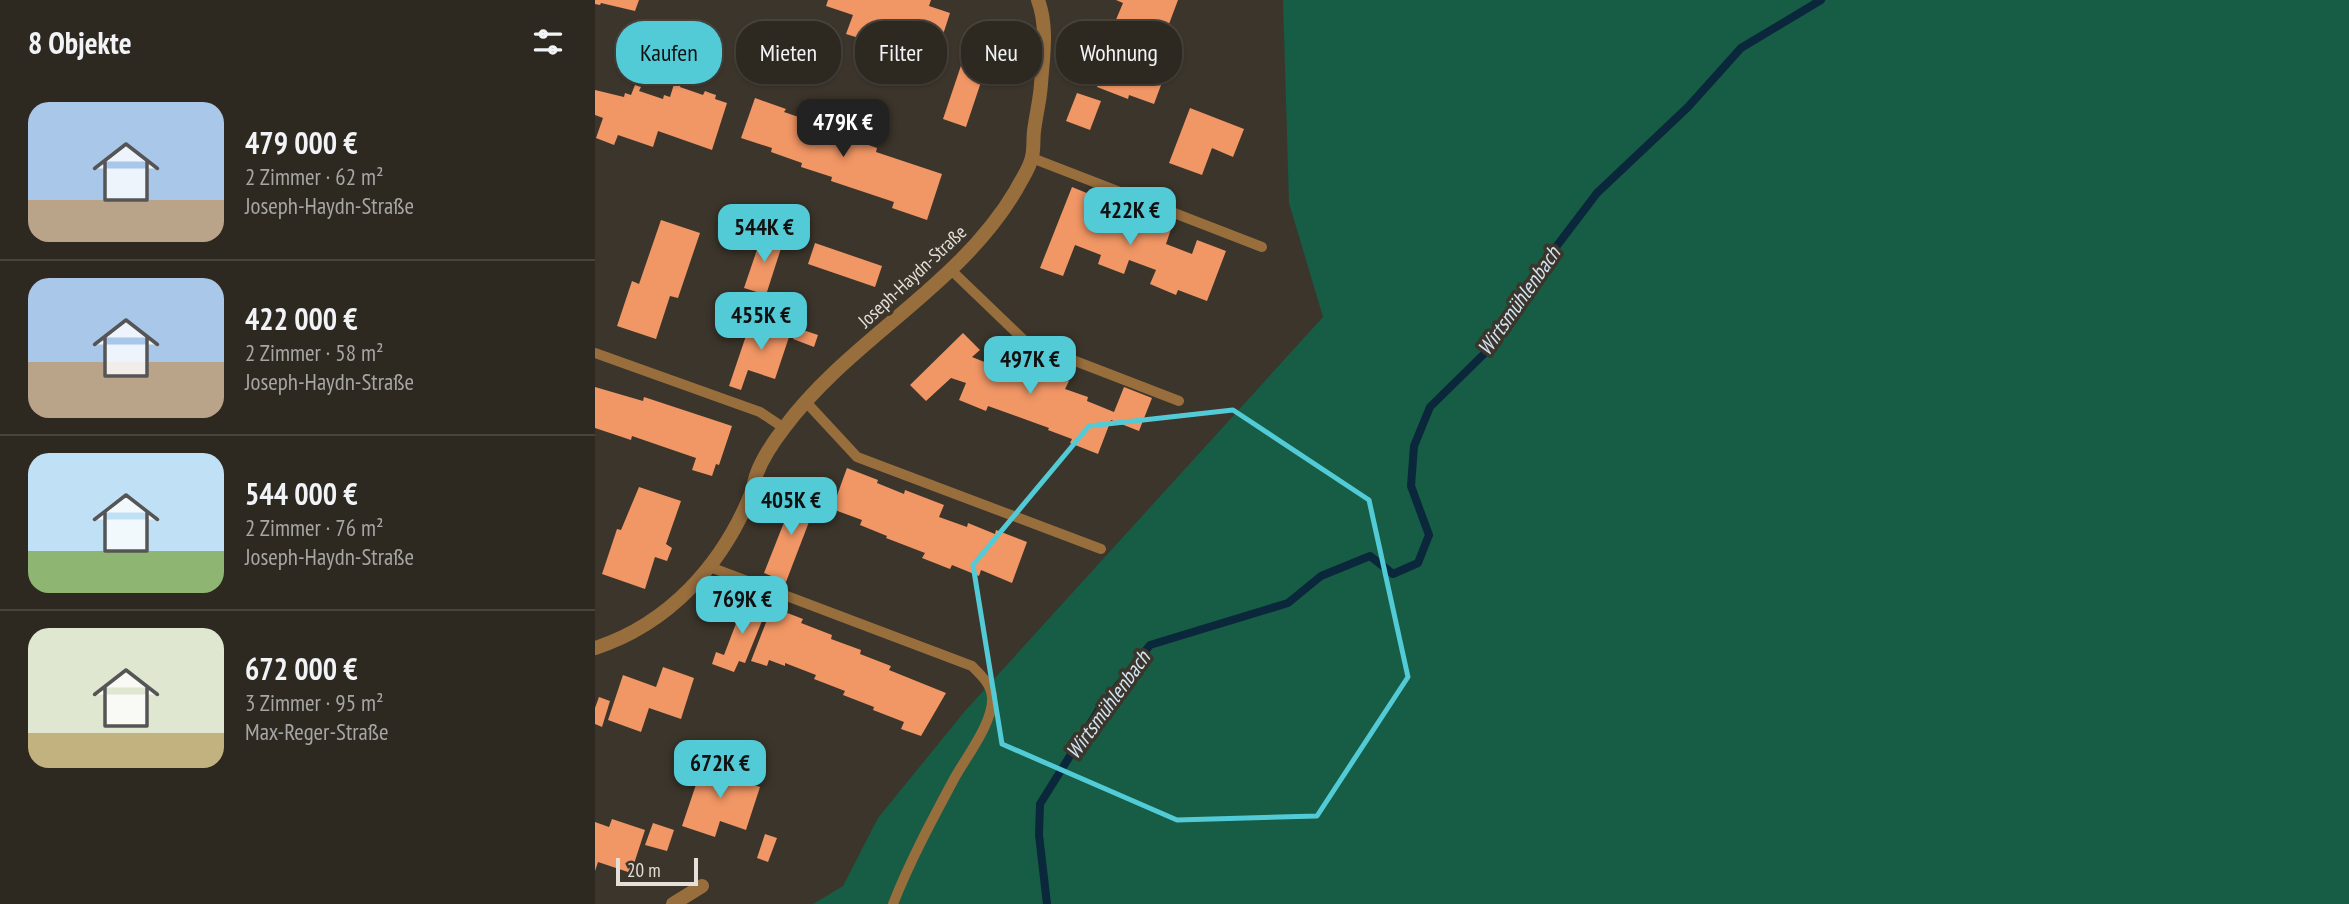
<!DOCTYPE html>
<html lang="de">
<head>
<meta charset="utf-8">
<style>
  body { margin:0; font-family:"PT Sans Narrow",sans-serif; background:#39342d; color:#f1f3f6; height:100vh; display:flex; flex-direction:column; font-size:26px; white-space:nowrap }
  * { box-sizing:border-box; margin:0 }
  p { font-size:23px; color:#a7a6a5 }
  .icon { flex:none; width:38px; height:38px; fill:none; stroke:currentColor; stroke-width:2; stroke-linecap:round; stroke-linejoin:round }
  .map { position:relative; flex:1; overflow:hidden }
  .sheet { display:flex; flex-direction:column; background:#2d2820; width:595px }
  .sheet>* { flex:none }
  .guide { position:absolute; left:21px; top:21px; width:665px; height:63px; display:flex; gap:14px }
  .scale { position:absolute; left:21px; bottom:18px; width:82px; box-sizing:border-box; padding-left:7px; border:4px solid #e4dfd9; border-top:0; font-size:19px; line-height:24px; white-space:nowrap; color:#e4dfd9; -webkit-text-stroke:5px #3c352b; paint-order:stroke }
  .price { position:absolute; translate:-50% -60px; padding:0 16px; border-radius:14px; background:#52cbd7; color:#111; font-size:23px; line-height:46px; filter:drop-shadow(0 2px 4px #0008) }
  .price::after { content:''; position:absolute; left:50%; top:42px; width:21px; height:16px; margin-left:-10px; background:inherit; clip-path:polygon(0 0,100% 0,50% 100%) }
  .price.active { background:#222; color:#fff }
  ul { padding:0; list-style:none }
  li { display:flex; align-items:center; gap:21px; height:175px; padding:0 28px }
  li+li { border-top:2px solid #48443e }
  li span { display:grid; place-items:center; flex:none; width:196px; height:140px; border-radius:21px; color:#555 }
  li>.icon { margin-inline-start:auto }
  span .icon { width:84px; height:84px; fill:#fffc; stroke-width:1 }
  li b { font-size:30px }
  h2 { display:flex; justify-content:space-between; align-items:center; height:84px; padding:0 28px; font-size:30px }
  .pill { padding:0 24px; border-radius:28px; background:#2d2820; box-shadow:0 2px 5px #0004,0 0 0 2px #48443e; font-size:24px; line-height:63px }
  .pill.active { background:#52cbd7; color:#111 }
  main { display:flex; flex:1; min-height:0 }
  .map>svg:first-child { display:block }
</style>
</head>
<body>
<main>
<section class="sheet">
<h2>8 Objekte<svg class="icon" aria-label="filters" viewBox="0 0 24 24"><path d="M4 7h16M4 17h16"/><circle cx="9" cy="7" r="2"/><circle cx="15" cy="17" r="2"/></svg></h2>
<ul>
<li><span style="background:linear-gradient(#a9c7e8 70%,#b9a48a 0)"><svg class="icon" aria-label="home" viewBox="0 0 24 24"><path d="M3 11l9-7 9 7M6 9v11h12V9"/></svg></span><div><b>479 000 €</b><p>2 Zimmer · 62 m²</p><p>Joseph-Haydn-Straße</p></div></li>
<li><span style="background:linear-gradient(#a9c7e8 60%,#b9a48a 0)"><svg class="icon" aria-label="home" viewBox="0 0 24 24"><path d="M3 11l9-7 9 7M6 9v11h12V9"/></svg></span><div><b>422 000 €</b><p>2 Zimmer · 58 m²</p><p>Joseph-Haydn-Straße</p></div></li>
<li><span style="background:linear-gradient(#bfe0f5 70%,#8fb573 0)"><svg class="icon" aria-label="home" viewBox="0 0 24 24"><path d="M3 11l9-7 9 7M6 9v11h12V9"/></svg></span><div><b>544 000 €</b><p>2 Zimmer · 76 m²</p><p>Joseph-Haydn-Straße</p></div></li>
<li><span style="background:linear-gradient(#dfe7d0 75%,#c2b280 0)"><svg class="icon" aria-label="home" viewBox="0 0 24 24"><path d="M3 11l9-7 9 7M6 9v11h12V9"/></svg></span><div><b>672 000 €</b><p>3 Zimmer · 95 m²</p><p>Max-Reger-Straße</p></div></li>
</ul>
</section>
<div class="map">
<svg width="1754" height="904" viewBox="0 0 1754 904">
  <rect width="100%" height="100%" fill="#3c352b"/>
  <path fill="#175c44" d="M 688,0 L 1754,0 L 1754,904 L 218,904 L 248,886 L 283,818 L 370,711 L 728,317 L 694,203 Z"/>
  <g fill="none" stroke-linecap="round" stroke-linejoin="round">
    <path stroke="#0b273c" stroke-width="8" d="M 452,904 L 444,835 L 445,804 L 503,711 L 555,645 L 693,603 L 726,576 L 775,556 L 798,574 L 823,563 L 834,535 L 816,486 L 819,446 L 835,407 L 894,349 L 923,297 L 1002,193 L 1093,107 L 1146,48 L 1226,0"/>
  </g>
  <g fill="#f19665">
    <path d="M 0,0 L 44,0 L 40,11 L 6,3 L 5,5 L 0,4 Z"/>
    <path d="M 233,0 L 336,0 L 334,6 L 355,13 L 345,44 L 306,31 L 299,49 L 251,34 L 258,15 L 231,6 Z"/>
    <path d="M 521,0 L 583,0 L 568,40 L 520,22 L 528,3 Z"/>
    <path d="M 380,24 L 403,31 L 371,127 L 348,119 Z"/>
    <path d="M 517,48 L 572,69 L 559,104 L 534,95 L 533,99 L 502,87 Z"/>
    <path d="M 80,81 L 86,83 L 85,87 L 108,95 L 110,91 L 115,93 L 121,95 L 120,99 L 132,103 L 117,150 L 63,131 L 58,147 L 23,135 L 19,145 L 1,138 L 8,118 L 0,115 L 0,90 L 29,97 L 30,93 L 36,95 L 40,85 L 46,87 L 44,91 L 68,99 L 69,95 L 75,97 Z"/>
    <path d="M 482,93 L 506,101 L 495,130 L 471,121 Z"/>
    <path d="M 160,98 L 191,109 L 189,112 L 221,123 L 220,126 L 282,148 L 281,152 L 347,174 L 332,220 L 297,208 L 299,202 L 236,181 L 237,177 L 206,167 L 207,163 L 176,152 L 177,148 L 146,138 Z"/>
    <path d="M 595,108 L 649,129 L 638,157 L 617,148 L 607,175 L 574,163 Z"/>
    <path d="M 477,187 L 499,196 L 497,199 L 524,210 L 521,218 L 547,228 L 550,220 L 576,229 L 571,244 L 597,254 L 602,240 L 631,251 L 612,301 L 583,290 L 581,295 L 555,284 L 561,270 L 534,260 L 529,274 L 503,264 L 506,255 L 480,245 L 468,276 L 445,268 Z"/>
    <path d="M 66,220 L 105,233 L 83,298 L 75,296 L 61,339 L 22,326 L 37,281 L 44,284 Z"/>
    <path d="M 168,232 L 189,239 L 171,295 L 149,288 Z"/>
    <path d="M 220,243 L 287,266 L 280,287 L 213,264 Z"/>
    <path d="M 157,318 L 196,331 L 180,379 L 153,370 L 146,390 L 134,386 Z"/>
    <path d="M 202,328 L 223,335 L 219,347 L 198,339 Z"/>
    <path d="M 368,333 L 385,350 L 377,357 L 407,369 L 409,365 L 439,377 L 442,369 L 474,381 L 470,389 L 493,397 L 492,401 L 519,412 L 529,387 L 557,398 L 544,431 L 516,420 L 503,454 L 475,443 L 477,439 L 453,430 L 454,428 L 393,406 L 391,411 L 364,400 L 371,383 L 356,378 L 331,401 L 315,385 Z"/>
    <path d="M 0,387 L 48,401 L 49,397 L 137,426 L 124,465 L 121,464 L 117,476 L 97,470 L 101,458 L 37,436 L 36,440 L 0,428 Z"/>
    <path d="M 252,468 L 283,480 L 282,483 L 309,494 L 310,490 L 349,505 L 344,517 L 372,527 L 373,523 L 400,534 L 401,530 L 432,542 L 417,583 L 386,570 L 384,576 L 357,565 L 355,569 L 327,558 L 330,553 L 291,538 L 292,536 L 265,525 L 267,520 L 237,509 Z"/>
    <path d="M 44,487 L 86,501 L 71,544 L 77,548 L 72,561 L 60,557 L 50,589 L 7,574 L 22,529 L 26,530 Z"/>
    <path d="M 201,492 L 222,501 L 191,582 L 169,573 Z"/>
    <path d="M 151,597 L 173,606 L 150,663 L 144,661 L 139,672 L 117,664 L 121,652 L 129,655 Z"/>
    <path d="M 177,607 L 208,619 L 206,623 L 237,635 L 236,639 L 266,650 L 265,654 L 296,666 L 294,670 L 351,693 L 326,736 L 306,729 L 309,722 L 278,710 L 279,707 L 248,695 L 250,691 L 219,679 L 221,675 L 190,663 L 190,666 L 174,660 L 172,666 L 156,661 Z"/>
    <path d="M 68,667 L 99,678 L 86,719 L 54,708 L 46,732 L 13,720 L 28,675 L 61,687 Z"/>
    <path d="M 4,697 L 15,701 L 7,727 L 0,724 L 0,708 Z"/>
    <path d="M 110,758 L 143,769 L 140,779 L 165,787 L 151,830 L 125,821 L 120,837 L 87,826 Z"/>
    <path d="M 17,819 L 50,830 L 36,873 L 3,862 L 0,871 L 0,822 L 14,827 Z"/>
    <path d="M 58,823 L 79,830 L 72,851 L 50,845 Z"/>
    <path d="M 170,834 L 182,838 L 173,862 L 162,858 Z"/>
  </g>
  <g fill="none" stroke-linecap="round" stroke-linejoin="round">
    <g stroke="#986e3d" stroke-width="10">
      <path d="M 437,158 L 667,247"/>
      <path d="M 355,269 L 431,342 L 584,401"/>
      <path d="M 0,353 L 165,412 L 189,428"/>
      <path d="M 211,402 L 262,457 L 506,549"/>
      <path d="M 115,567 L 377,666 C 386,675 396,684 397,697 C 399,722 371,757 359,779 C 337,820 315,861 298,904"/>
    </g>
    <g stroke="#986e3d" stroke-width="14">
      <path d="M 0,648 C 74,624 127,565 156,494 C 159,487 159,480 162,473 C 168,457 179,441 189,428 C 255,339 364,287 421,190 C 426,180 435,168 437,157 C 439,149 438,139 439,131 C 441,115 445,100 446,84 C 448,56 453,27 443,0"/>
      <path d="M 78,904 L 107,886"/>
    </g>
  </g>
  <path fill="none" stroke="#52cbd7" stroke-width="5" stroke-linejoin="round" d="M 638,410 L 774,500 L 813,677 L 722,816 L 582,820 L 407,744 L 378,565 L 494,426 Z"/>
  <g text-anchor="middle" stroke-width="7" stroke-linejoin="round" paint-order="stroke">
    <g font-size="19" fill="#e4dfd9" stroke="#3c352b">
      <text transform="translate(317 276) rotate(-43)" y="7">Joseph-Haydn-Straße</text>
    </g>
    <g font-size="21" font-style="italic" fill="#d1e5f6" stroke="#3c352b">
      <text transform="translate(924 301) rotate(-55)" y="7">Wirtsmühlenbach</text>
      <text transform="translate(513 705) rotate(-54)" y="7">Wirtsmühlenbach</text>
    </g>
  </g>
</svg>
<div class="scale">20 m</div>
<b class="price active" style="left:248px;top:159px">479K €</b>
<b class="price" style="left:535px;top:247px">422K €</b>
<b class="price" style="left:169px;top:264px">544K €</b>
<b class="price" style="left:166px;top:352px">455K €</b>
<b class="price" style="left:435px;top:396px">497K €</b>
<b class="price" style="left:196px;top:537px">405K €</b>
<b class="price" style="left:147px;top:636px">769K €</b>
<b class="price" style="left:125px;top:800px">672K €</b>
<div class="guide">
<a class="pill active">Kaufen</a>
<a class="pill">Mieten</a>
<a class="pill">Filter</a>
<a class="pill">Neu</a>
<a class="pill">Wohnung</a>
</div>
</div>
</main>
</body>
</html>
